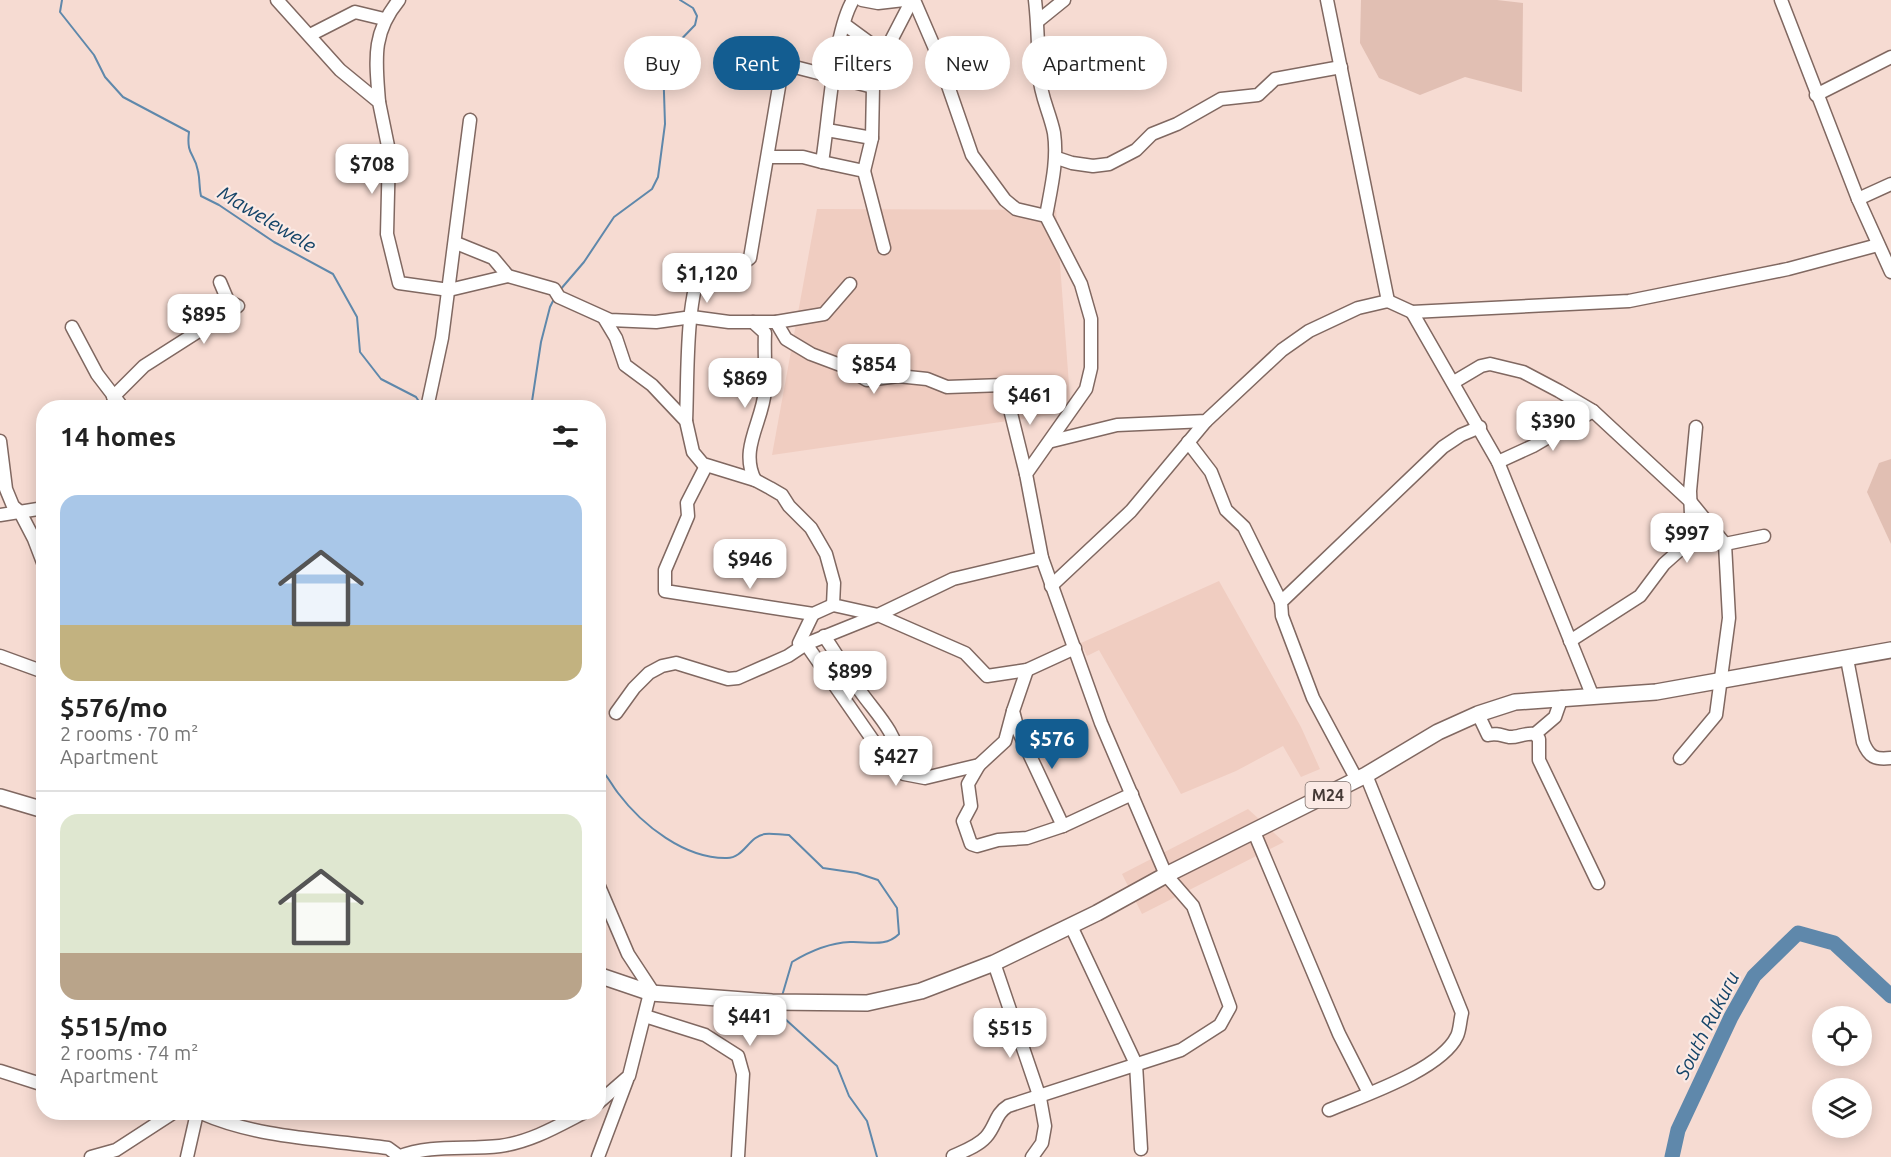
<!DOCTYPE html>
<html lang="en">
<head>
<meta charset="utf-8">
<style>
  body { margin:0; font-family:Ubuntu,sans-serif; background:#f6f6f6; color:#222; height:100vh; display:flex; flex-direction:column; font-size:22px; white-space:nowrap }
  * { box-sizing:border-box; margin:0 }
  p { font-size:20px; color:#767676 }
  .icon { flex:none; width:33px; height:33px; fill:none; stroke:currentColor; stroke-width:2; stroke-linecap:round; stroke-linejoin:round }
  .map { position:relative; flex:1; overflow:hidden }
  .details { position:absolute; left:36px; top:400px; width:570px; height:720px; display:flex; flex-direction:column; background:#fff; border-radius:24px; box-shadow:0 3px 15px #0003 }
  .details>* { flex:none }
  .top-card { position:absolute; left:624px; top:36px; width:570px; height:54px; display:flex; gap:12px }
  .controls { position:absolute; left:1812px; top:1006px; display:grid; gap:12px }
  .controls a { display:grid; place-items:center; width:60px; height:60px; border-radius:50%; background:#fff; box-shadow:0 3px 15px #0003; font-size:30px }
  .price { position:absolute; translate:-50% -51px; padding:0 14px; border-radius:12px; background:#fff; color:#222; font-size:20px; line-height:39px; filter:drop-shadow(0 2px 3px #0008) }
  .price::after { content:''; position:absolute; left:50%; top:36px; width:18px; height:14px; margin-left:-9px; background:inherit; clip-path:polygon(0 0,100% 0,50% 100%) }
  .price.active { background:#135d91; color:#fff }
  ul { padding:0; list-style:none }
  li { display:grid; align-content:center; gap:12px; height:318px; padding:0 24px }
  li+li { border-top:2px solid #e0e0e0 }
  li span { display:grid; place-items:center; height:186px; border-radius:18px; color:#555 }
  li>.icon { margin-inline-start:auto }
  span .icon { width:108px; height:108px; fill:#fffc; stroke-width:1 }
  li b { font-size:26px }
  h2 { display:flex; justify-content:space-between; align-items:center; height:72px; padding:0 24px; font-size:26px }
  .chip { padding:0 21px; border-radius:27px; background:#fff; box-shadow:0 3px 15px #0003; font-size:21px; line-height:54px }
  .chip.active { background:#135d91; color:#fff }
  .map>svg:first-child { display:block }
</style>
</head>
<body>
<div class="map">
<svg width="1891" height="1157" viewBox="0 0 1891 1157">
  <rect width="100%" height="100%" fill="#f6dbd2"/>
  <g fill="#f0cdc1">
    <path d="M 817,209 L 1056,210 L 1071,412 L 772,455 Z"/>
    <path d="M 1219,581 L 1301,727 L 1320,769 L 1301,777 L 1283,746 L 1236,771 L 1181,794 L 1099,650 L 1087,656 L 1081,643 Z"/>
    <path d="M 1248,809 L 1284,842 L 1142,914 L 1122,874 Z"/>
  </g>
  <g fill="#e1bfb3">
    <path d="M 1361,0 L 1497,0 L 1523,3 L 1522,92 L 1465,77 L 1420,95 L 1379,78 L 1360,43 Z"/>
    <path d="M 1891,459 L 1891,544 L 1867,492 L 1879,463 Z"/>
  </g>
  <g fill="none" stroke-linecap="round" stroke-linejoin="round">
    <g stroke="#5f88ab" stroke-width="2">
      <path d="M 62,0 L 60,12 L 94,55 L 105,77 L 123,97 L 189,132 C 186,156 195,153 198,171 C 200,180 199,187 201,196 L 219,205 L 274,242 L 333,274 L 357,317 L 360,352 L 381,379 L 416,397 L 422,406"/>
      <path d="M 560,290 L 584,262 L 614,217 L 652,189 L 658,177 L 665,124 L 663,62 L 669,52 L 695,25 L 697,16 L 693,8 L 680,0"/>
      <path d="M 531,408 L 541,342 L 550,307 L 555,297"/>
      <path d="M 598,736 L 598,737"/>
      <path d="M 598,767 C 607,774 611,784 618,793 C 642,825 685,859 727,858 C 744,858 749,836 765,834 C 772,833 781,835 789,835 L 823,868 L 857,873 L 878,880 L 897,908 L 899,934 C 885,948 868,941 850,942 C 828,943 810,951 792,962 L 782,996"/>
      <path d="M 782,1008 L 784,1018 L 837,1066 L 849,1096 L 867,1121 L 877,1157"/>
    </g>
    <path stroke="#5f88ab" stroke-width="15" d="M 1672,1157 L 1678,1130 L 1731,1017 L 1754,976 L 1798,933 L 1834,943 L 1891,996"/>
    <g stroke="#806861" stroke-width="15">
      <g id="minor">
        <path d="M 277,0 L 340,70 L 379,102 L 389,151 L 387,234 L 399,283 L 449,290 L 508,276"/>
        <path d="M 853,0 C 833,34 829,121 822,162 L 864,171 L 884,248"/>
        <path d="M 862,0 L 878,3 L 904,0"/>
        <path d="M 914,0 L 936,51 L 972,155 L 1005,200 L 1016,209 L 1046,216 L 1081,284 L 1091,319 L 1091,368 L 1086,389 L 1026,474 L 1042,558 L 1101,723 L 1166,875 L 1193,906 L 1230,1007 L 1220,1025 L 1181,1050 L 1008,1106 C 995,1114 996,1126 986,1137 C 978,1146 964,1151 953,1156"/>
        <path d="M 1035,0 C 1038,26 1038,49 1039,74 C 1040,95 1050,113 1054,133 C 1058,161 1051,188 1046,216"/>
        <path d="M 1327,0 L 1388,301"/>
        <path d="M 1781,0 L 1858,199 L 1891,272"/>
        <path d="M 1038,21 L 1064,0"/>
        <path d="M 844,24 L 874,46 L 883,56"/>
        <path d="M 310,35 L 355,12 L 384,19"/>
        <path d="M 1816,95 L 1891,57"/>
        <path d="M 379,102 C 376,61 371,34 399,0"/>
        <path d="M 827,130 L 872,138"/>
        <path d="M 769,157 L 803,157 L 822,162"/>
        <path d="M 1057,158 L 1072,163 L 1093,166 L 1109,164 L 1136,150 L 1152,134 L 1177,124 L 1221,99 L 1258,95 L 1275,79 L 1341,67"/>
        <path d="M 864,171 L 872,138 L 873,87 L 883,56 L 912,0"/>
        <path d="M 1858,199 L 1891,184"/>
        <path d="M 456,243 L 493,258 L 508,276 L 554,289 L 559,297 L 610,320 L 656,322 L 692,317 L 729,322 L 776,322 L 824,314 L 850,284"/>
        <path d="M 1412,312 L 1498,462 L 1593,697"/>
        <path d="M 604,318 L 616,338 L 625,365 L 652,385 L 686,421 L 693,452 L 703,464 L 755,480 L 770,488 L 782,495 L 789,506 L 811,528 L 826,554 L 834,583 L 833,605 L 878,615 L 965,653 L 987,676 L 1027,670 L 1075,648"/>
        <path d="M 753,322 L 765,333 C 764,352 766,371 765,390 C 763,421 739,449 755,480"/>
        <path d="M 776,322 L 786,339 L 811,354 L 843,366 L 867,380 L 898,376 L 927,379 L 947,387 L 1004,385 L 1026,474"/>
        <path d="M 72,327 L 97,374 L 123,408"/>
        <path d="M 1454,382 L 1481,366 L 1490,364 L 1523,372 L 1559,391 L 1593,411 L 1690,501 L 1725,544 L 1729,618 L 1716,715 L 1680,758"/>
        <path d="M 113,397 L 144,366 L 238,306 L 228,301 L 220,282"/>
        <path d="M 427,408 L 442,338 L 470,120"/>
        <path d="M 686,421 C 688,379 685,300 703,264 L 746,261 L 750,258 L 782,69 L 787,65 L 873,87"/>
        <path d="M 0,441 L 6,489 L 13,506 L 20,512 L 34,539 L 44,565"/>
        <path d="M 1052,441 L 1117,425 L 1206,421 L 1282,350 L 1309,331 L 1358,308 L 1388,301 L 1412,312 L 1629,301 L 1788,269 L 1878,245"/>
        <path d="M 1188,442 L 1211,472 L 1226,510 L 1244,527 L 1281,602"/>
        <path d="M 1498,462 L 1533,446 L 1593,411"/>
        <path d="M 706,466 L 687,503 L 688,516 L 665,570 L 665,591 L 813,614 L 833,605"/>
        <path d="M 0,515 L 44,508"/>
        <path d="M 1692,539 L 1725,544 L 1764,536"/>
        <path d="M 1051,586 L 1131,511 L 1206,421"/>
        <path d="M 813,614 L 799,643 L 806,644 L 888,762 L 904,774 L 925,778 L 979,765 L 1005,741 L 1013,711"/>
        <path d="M 824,636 C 836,653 846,671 858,688 C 875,713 895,729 900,761 L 896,768"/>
        <path d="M 1570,641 L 1640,596 L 1664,564 L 1692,539 L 1690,491 L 1696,427"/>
        <path d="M 0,656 L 44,672"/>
        <path d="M 1847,659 L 1863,742 C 1869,757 1875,760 1891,758"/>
        <path d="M 1027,670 L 1013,711 L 1018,730 L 1063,826 L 1132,794"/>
        <path d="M 616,713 L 634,688 L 649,673 L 662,666 L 676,663 L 728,679 L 738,678 L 788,656 L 806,644 L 878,615 L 953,579 L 1042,558"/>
        <path d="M 1478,714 L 1488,735 C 1497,733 1500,735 1509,737 C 1517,738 1526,732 1535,734 L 1539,739 L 1539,760 L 1598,883"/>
        <path d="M 1535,734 L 1555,717 L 1562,697"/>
        <path d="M 979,765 L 968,784 L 971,806 L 963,821 L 971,844 L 977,846 L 998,840 L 1027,838 L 1063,826"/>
        <path d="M 1357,780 L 1313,698 L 1282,616 L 1281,602 L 1443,447 L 1461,435 L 1480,427"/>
        <path d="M 1254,832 L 1339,1034 L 1369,1093"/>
        <path d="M 598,884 L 628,954 L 651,989 L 629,1076 L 598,1103"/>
        <path d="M 1071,926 L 1136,1064 L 1141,1149"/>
        <path d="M 994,963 L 1040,1098 L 1045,1126 L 1042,1143 L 1032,1157"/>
        <path d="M 645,1016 L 705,1035 L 738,1056 L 743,1074 L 738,1157"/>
        <path d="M 0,1071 L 44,1085"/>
        <path d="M 1329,1110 C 1362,1096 1441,1070 1457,1036 C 1460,1030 1460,1020 1462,1013 L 1366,775"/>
        <path d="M 201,1113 C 260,1139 326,1139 388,1148 L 399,1156"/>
        <path d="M 91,1157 L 116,1150 L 173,1113"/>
        <path d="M 187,1157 L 197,1113"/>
        <path d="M 398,1157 C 431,1144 465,1150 500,1146 C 530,1142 556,1127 583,1113"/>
        <path d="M 598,1157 L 627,1080"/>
      </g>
    </g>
    <g stroke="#806861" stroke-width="18">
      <g id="major">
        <path d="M 0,797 L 44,810"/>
        <path d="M 598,975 L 651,993 L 772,1002 L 867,1003 L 921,991 L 994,963 L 1097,913 L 1166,875 L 1366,775 L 1438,732 L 1478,714 L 1515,702 L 1656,692 L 1891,650"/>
      </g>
    </g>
    <use href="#minor" stroke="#fff" stroke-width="12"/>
    <use href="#major" stroke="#fff" stroke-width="15"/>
  </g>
  <g text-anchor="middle" stroke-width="4.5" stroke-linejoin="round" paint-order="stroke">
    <rect fill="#fbeae5" stroke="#7c6f6a" stroke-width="1.5" x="1305.5" y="782" width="45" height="26" rx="4.5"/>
    <g font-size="16" font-weight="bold" fill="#453a36">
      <text x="1328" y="801">M24</text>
    </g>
    <g font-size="20" font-style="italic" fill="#144468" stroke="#fbeae5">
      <text transform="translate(267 219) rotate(31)" y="7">Mawelewele</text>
      <text transform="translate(1707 1025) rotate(-63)" y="7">South Rukuru</text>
    </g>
  </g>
</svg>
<div class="controls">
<a><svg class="icon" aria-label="locate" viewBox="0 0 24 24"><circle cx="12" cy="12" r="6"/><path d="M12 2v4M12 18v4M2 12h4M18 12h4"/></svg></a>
<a><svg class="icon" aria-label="layers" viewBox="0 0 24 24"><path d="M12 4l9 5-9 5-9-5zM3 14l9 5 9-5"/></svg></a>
</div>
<b class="price" style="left:372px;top:195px">$708</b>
<b class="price" style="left:707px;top:304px">$1,120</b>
<b class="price" style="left:204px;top:345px">$895</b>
<b class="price" style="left:874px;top:395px">$854</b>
<b class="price" style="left:745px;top:409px">$869</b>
<b class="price" style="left:1030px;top:426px">$461</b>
<b class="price" style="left:1553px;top:452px">$390</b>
<b class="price" style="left:1687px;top:564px">$997</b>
<b class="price" style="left:750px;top:590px">$946</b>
<b class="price" style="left:850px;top:702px">$899</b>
<b class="price active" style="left:1052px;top:770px">$576</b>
<b class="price" style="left:896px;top:787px">$427</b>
<b class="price" style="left:750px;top:1047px">$441</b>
<b class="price" style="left:1010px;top:1059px">$515</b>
<div class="top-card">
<a class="chip">Buy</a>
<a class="chip active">Rent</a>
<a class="chip">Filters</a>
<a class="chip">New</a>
<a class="chip">Apartment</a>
</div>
<section class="details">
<h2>14 homes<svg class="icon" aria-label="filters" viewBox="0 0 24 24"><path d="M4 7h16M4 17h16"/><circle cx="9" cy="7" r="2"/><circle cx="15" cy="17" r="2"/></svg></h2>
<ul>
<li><span style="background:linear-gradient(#a9c7e8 70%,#c2b280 0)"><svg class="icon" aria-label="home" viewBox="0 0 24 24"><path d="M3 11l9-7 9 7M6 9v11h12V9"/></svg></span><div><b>$576/mo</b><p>2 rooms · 70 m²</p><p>Apartment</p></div></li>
<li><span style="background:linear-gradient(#dfe7d0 75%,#b9a48a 0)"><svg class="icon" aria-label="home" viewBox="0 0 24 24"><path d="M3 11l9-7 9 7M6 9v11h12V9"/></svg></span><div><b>$515/mo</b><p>2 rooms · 74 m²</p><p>Apartment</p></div></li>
</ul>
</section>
</div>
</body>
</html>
